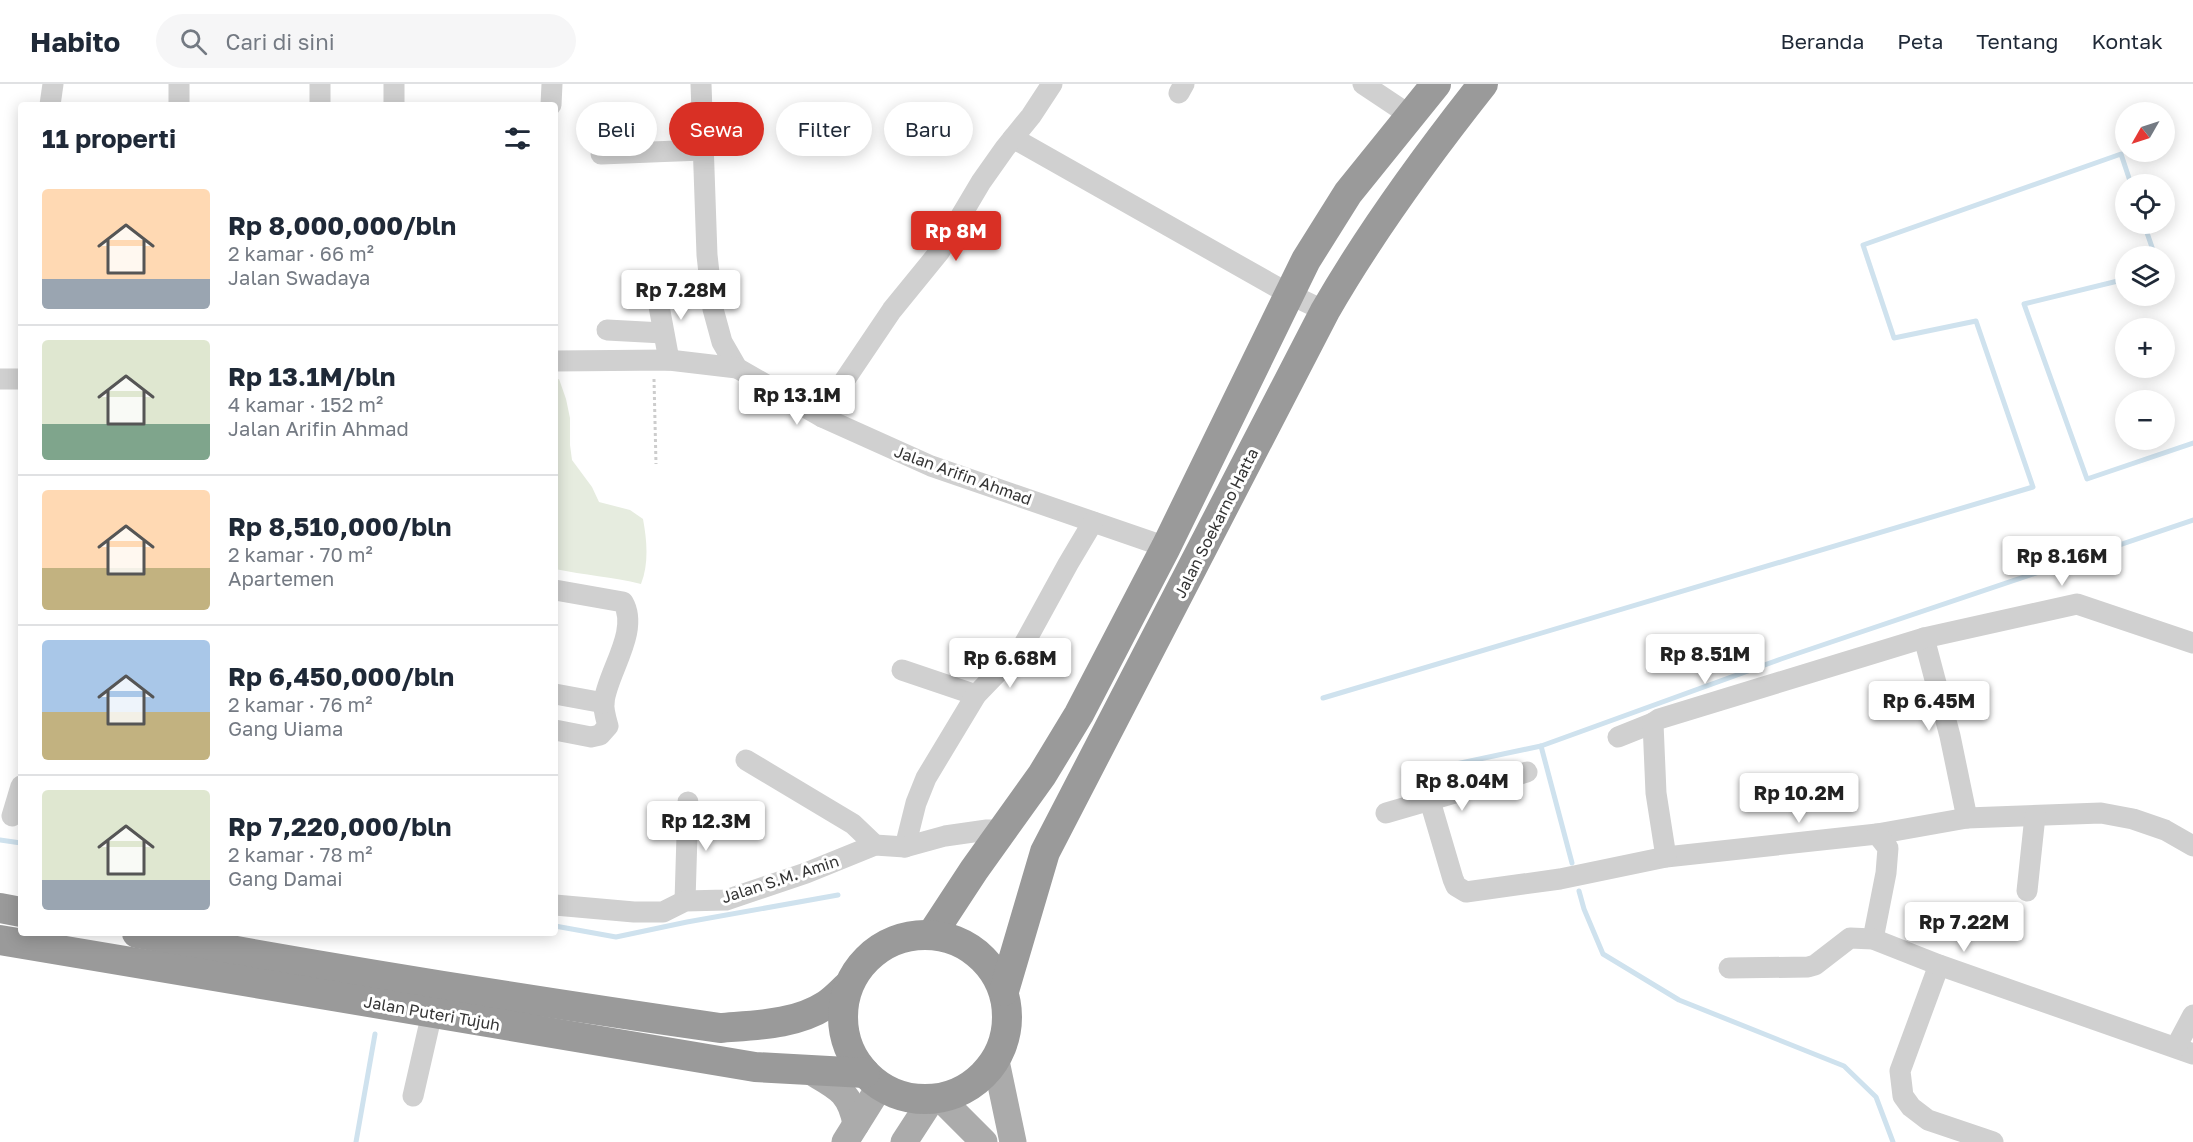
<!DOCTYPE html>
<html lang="id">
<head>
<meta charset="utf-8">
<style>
  body { margin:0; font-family:"Golos Text",sans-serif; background:#f6f6f7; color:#1f2937; height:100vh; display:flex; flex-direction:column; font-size:22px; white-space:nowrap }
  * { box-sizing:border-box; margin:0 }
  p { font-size:20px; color:#747a83 }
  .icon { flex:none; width:33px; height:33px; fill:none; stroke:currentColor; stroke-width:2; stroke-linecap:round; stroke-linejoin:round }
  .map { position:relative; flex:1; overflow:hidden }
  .side { position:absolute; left:18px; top:18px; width:540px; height:834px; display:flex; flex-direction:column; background:#fff; border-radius:6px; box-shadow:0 3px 15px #0003 }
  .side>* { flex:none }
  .hud { position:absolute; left:576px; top:18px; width:570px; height:54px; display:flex; gap:12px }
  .needle { width:39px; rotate:231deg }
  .buttons { position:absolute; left:2115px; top:18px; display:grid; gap:12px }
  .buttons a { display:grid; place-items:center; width:60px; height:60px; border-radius:50%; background:#fff; box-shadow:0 3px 15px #0003; font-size:30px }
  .price { position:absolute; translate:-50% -51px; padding:0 14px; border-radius:6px; background:#fff; color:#222; font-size:20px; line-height:39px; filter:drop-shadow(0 2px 3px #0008) }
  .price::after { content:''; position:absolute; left:50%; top:36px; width:18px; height:14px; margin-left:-9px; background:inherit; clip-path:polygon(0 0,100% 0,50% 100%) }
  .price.selected { background:#d93025; color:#fff }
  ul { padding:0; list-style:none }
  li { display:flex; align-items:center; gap:18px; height:150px; padding:0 24px }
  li+li { border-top:2px solid #e0e1e3 }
  li span { display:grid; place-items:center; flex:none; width:168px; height:120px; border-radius:6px; color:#555 }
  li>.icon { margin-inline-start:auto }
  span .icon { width:72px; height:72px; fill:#fffc; stroke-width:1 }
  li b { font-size:26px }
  h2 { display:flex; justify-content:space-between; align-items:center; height:72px; padding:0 24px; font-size:26px }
  .chip { padding:0 21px; border-radius:27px; background:#fff; box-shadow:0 3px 15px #0003; font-size:21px; line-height:54px }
  .chip.selected { background:#d93025; color:#fff }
  header { display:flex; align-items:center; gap:36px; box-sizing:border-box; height:84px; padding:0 30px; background:#fff; border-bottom:2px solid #e0e1e3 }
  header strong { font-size:28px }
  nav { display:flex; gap:33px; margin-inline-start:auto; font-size:21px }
  .search { width:420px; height:54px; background:#f6f6f7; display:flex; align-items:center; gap:15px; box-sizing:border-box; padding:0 21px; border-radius:33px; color:#747a83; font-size:22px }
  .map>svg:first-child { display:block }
</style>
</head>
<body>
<header>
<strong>Habito</strong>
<div class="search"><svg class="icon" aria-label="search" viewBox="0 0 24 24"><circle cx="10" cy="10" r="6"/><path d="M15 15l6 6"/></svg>Cari di sini</div>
<nav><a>Beranda</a><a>Peta</a><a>Tentang</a><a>Kontak</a></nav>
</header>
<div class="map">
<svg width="2193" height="1058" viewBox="0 0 2193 1058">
  <rect width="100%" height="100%" fill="#fff"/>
  <path fill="#e6ecdf" d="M 559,295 L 566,315 L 570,334 L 570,361 L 572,376 L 592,403 L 599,418 L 630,426 L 643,435 C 647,457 649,479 641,500 C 613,493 584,491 555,485 L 555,296 Z"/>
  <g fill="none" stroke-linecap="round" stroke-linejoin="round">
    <g stroke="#cfe2ee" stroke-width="5">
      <path d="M 2144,140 L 2155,172"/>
      <path d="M 2126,195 L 2024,220 L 2087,395 L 2193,359"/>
      <path d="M 1323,614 L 2033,403 L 1976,237 L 1894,254 L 1863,161 L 2121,70 L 2131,100"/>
      <path d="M 1541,662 L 1572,779"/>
      <path d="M 1404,691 L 1541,662 L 1781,575 L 2193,436"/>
      <path d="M 0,756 L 21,759"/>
      <path d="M 1579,807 L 1584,825 L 1603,870 L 1679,916 L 1844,982 L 1876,1013 L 1893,1058"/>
      <path d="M 555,842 L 616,853 L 687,838 L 838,811"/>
      <path d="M 356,1058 L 375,950"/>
    </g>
    <path stroke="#cdcdcd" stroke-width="3" stroke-dasharray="3 3" stroke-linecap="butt" d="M 654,295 L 656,380"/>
    <g stroke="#d0d0d0" stroke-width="21">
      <path d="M 179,0 L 179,21"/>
      <path d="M 394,0 L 394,21"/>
      <path d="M 701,0 L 707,171 L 713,225 L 722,258 L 737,284 L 822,333 L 931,382 L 1166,463"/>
      <path d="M 1363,0 L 1411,32"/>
      <path d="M 1179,9 L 1184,0"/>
      <path d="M 50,21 L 53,0"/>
      <path d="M 320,21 L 320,0"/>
      <path d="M 551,21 L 552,0"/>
      <path d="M 1013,54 L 1289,210 L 1325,227"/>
      <path d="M 601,70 L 702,66"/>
      <path d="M 656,206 L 669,276"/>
      <path d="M 607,246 L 663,249"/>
      <path d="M 555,277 L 669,276 L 737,284"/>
      <path d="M 0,295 L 21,295"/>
      <path d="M 822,333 L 838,306 L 892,226 L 940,167 L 981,98 L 1005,64 L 1031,32 L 1052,0"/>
      <path d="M 555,506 L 623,518 C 640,547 607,589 604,618 C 603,625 606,635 608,642 L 600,651 L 591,653 L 555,646"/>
      <path d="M 1924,554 L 1950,652 L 1967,734"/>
      <path d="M 902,586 L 976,611"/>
      <path d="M 555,610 L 604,619"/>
      <path d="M 1618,653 L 1653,639"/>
      <path d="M 746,676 L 853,740 L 875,761"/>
      <path d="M 1430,717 L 1453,795 L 1456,802 L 1466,808 L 1560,795 L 1666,773 L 1877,750 L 1967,734 L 2101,729 L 2133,735 L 2165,746 L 2193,762"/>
      <path d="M 1386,729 L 1527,688"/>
      <path d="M 12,732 L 21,702"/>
      <path d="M 905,763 L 916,719 L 926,694 L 976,611 L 1023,562 L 1068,480 L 1093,438"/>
      <path d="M 1666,773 L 1656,709 L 1653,639 L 1659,635 L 1924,554 L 2077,520 L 2193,559"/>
      <path d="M 2027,807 L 2035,732"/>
      <path d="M 685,817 L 688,718"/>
      <path d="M 555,821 L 634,828 L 663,828 L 685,817 L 726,816 L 806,789 L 875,761 L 905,763 L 945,752 L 987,746 L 1004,746"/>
      <path d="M 1873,855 L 1886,789 L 1888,764 L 1877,750"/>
      <path d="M 1939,881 L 1900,987 L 1903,1012 L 1911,1023 L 1928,1036 L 1993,1058"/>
      <path d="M 1729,884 L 1808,883 L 1815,881 L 1850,854 L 1873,855 L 1939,881 L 2193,970"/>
      <path d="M 2176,963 L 2193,931"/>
      <path d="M 413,1012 L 432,929"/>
    </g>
    <g stroke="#ababab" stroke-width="27">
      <path d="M 996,977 L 1013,1058"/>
      <path d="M 810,987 C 837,1003 850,1007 856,1040"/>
      <path d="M 941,1015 L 984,1058"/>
      <path d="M 845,1058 L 880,1002"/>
      <path d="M 904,1058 L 932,1015"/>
    </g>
    <g stroke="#9a9a9a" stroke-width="30">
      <path d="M 0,824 L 21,828"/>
      <path d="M 137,849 C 331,885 525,916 720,944 C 756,941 795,941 826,921 C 834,916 841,908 848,902"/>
      <path d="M 932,850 L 974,786 L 1042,691 L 1079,630 L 1166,463 L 1306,176 L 1348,109 L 1436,0"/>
      <circle cx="925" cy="933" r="82"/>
      <path d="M 0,856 L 755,983 L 865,989"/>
      <path d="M 1004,907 L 1045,768 L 1325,227 C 1371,147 1426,72 1483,0"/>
    </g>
  </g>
  <g text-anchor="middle" stroke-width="6" stroke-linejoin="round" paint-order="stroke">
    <g font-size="16" fill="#333" stroke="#fff">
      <text transform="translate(963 391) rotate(20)" y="6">Jalan Arifin Ahmad</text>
      <text transform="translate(1216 439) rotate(-63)" y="6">Jalan Soekarno Hatta</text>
      <text transform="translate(780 795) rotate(-18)" y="6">Jalan S.M. Amin</text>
      <text transform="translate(432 929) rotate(10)" y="6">Jalan Puteri Tujuh</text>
    </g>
  </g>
</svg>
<div class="buttons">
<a><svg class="needle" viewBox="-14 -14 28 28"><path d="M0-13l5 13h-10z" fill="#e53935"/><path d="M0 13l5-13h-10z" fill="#747a83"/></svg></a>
<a><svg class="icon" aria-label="locate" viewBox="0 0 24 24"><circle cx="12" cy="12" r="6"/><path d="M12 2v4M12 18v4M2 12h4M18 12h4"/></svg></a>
<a><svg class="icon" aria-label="layers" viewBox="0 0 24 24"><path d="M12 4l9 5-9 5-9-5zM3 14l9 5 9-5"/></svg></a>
<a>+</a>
<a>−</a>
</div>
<b class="price selected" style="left:956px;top:178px">Rp 8M</b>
<b class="price" style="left:681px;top:237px">Rp 7.28M</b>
<b class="price" style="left:797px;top:342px">Rp 13.1M</b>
<b class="price" style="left:2062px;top:503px">Rp 8.16M</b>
<b class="price" style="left:1705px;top:601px">Rp 8.51M</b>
<b class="price" style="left:1010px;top:605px">Rp 6.68M</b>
<b class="price" style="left:1929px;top:648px">Rp 6.45M</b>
<b class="price" style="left:1462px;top:728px">Rp 8.04M</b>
<b class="price" style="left:1799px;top:740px">Rp 10.2M</b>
<b class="price" style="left:706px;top:768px">Rp 12.3M</b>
<b class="price" style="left:1964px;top:869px">Rp 7.22M</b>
<div class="hud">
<a class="chip">Beli</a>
<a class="chip selected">Sewa</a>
<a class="chip">Filter</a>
<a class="chip">Baru</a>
</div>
<section class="side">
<h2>11 properti<svg class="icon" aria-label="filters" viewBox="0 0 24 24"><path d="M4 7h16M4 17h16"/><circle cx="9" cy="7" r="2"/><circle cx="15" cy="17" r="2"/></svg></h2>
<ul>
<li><span style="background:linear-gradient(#ffd9b3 75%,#9aa5b1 0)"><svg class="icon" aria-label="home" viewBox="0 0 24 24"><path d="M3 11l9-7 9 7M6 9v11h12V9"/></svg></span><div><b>Rp 8,000,000/bln</b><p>2 kamar · 66 m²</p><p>Jalan Swadaya</p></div></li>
<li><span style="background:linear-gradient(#dfe7d0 70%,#7fa58c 0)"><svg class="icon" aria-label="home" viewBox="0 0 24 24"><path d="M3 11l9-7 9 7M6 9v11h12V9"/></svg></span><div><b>Rp 13.1M/bln</b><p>4 kamar · 152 m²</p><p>Jalan Arifin Ahmad</p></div></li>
<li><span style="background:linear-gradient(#ffd9b3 65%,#c2b280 0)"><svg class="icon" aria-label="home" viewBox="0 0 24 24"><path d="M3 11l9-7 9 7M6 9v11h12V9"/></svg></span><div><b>Rp 8,510,000/bln</b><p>2 kamar · 70 m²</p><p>Apartemen</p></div></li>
<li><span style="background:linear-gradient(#a9c7e8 60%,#c2b280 0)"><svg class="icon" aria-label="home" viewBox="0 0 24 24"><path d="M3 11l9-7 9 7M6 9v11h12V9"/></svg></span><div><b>Rp 6,450,000/bln</b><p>2 kamar · 76 m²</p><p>Gang Uiama</p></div></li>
<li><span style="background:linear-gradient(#dfe7d0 75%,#9aa5b1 0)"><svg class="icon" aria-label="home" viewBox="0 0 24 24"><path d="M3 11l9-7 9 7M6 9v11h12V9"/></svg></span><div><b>Rp 7,220,000/bln</b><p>2 kamar · 78 m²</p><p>Gang Damai</p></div></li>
</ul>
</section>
</div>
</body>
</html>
